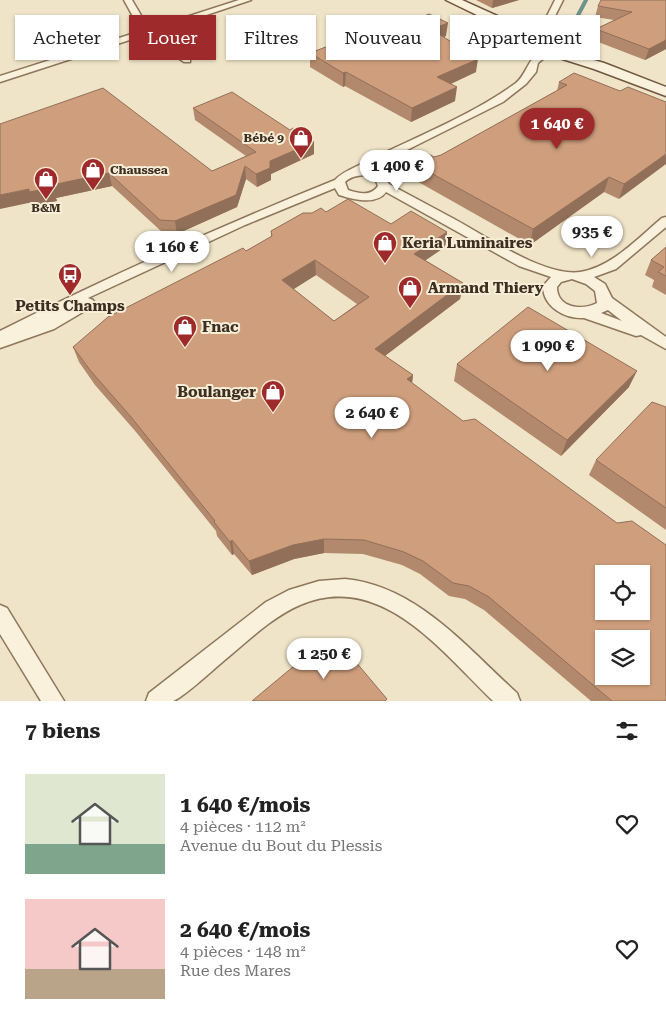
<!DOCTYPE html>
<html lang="fr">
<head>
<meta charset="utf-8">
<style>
  body { margin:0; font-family:"Roboto Serif",serif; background:#f6f6f6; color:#222; height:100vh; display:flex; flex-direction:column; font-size:19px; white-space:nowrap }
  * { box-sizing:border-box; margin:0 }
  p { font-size:16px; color:#767676 }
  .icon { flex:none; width:28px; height:28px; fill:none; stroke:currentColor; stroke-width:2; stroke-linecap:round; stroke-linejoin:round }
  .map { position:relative; height:701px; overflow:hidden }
  .sheet { display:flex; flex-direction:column; background:#fff; flex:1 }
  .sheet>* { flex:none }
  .top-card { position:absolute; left:15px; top:15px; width:636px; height:45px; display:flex; gap:10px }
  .fabs { position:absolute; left:595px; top:565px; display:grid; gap:10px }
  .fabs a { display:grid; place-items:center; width:55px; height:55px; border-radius:0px; background:#fff; box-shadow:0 1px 4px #0004; font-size:25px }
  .price { position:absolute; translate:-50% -42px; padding:0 11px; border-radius:18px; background:#fff; color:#222; font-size:16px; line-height:32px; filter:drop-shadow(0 1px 2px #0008) }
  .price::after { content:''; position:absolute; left:50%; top:30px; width:15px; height:11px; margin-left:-8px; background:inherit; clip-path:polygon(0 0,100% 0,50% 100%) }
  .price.on { background:#9e2a2b; color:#fff }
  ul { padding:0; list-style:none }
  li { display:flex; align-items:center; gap:15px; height:125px; padding:0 25px }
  li span { display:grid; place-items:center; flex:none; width:140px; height:100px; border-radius:0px; color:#555 }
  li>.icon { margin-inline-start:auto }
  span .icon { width:60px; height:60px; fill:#fffc; stroke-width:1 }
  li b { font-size:21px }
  h2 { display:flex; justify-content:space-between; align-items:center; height:60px; padding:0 25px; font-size:21px }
  .tag { padding:0 18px; border-radius:0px; background:#fff; box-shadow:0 1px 4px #0004; font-size:18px; line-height:45px }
  .tag.on { background:#9e2a2b; color:#fff }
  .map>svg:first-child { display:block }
</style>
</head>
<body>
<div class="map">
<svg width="666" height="701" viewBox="0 0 666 701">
  <rect width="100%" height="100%" fill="#f0e4c8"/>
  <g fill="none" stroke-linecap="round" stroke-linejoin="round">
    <path stroke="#6f938a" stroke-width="4" d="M 575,21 L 586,0"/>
    <g stroke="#8d765c" stroke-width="3">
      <g id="street">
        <path d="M 124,0 L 132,0 L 149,29 L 239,0 L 251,0 L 153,33 L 190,58 L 190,62 L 184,62 L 145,35 L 0,82 L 0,76 L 141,31 Z"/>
        <path d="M 555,0 L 563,0 L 546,34 L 540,34 L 539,32 Z"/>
        <path d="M 545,50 L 550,53 L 538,63 L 536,72 L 526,84 L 503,102 L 369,169 L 381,173 L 389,184 C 411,196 434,208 456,220 C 487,237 545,277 580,272 C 612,267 638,238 662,218 L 666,217 L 666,227 L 616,269 L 594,277 L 605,284 L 612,298 L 666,337 L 666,349 L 641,335 L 636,336 L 584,318 C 565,319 543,307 543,286 L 551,277 L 519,266 L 386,192 C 376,206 352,199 339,195 L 335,188 L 245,225 L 88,298 L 93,300 L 95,303 L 93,306 L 54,329 L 0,348 L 0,331 C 110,276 221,226 335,180 C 343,171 357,167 367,161 C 416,137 472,115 516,83 C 528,73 528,55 545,50 ZM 364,175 L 376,181 L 378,186 C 370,197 359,193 348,190 L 345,182 C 350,177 356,176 364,175 ZM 572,279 L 586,284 L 595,291 L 597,303 C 582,311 557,308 557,287 L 561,282 ZM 608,310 L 622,321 L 601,313 Z"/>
        <path d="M 345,579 C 417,586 466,647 517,693 L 520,701 L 493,701 C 442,652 381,570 300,605 C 270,618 245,644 220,664 C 212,671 181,699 173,701 C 165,701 154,701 146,701 L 149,693 L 266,602 L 289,590 L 319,581 Z"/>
        <path d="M 0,605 L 7,608 L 64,701 L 41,701 L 0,634 Z"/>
      </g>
    </g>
    <g stroke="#6f573f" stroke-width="3">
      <path id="secondary" d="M 446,0 L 462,0 L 526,29 L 545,29 L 561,33 L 568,39 L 571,47 L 566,52 L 604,63 L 666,87 L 666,96 L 594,69 L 553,56 L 538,57 L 525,54 L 514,47 L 510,39 L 514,33 ZM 531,36 C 541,35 554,35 558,46 C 547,51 529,51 522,39 Z"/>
    </g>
    <use href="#street" fill="#faf1dc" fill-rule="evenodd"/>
    <use href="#secondary" fill="#faf1dc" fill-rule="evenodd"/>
  </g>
  <g fill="#b2896c" fill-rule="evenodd">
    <path d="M 476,0 L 519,0 L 492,8 Z"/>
    <path d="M 666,0 L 666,49 L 645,60 L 593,40 L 596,29 L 614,20 L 595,17 L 598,6 Z"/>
    <path d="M 446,36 L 444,37 L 476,72 L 451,84 L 455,101 L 411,122 L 345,86 L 343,87 L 310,67 L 310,53 L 363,41 Z"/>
    <path d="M 559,82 L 620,91 L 666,102 L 619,199 L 604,192 L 530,245 L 406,175 L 407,160 L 434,157 L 441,155 L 557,91 Z"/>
    <path d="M 193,108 L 314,154 L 271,174 L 271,180 L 257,187 L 246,179 L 237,207 L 177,234 L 162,232 L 112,186 L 56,198 L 57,201 L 34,205 L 0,124 L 212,171 L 246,156 L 195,120 Z"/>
    <path d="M 326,212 L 391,224 L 447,232 L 445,247 L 425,260 L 463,283 L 460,299 L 385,356 L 413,375 L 412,383 L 666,701 L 591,701 L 484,610 L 465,599 L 449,596 L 420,574 L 402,565 L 363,554 L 324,553 L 294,559 L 252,575 L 234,554 L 232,555 L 217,536 L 216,531 L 136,432 L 95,385 L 79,362 L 73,347 L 271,237 L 271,231 L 312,213 ZM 316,275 L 357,304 L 334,321 L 293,289 Z"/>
    <path d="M 666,247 L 666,295 L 652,287 L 654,280 L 645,275 L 651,260 Z"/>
    <path d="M 457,364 L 629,387 L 561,456 L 454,381 Z"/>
    <path d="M 666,407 L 666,530 L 589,475 L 596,460 Z"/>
  </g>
  <g fill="#916f58">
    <path d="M 493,0 L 519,0 L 492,8 Z"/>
    <path d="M 448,23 L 446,36 L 430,43 L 431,29 Z"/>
    <path d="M 666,40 L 666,49 L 645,60 L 649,49 Z"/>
    <path d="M 478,59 L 476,72 L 435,91 L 437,77 Z"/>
    <path d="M 346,72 L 345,86 L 343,87 L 343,73 Z"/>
    <path d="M 457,87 L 455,101 L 411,122 L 412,108 Z"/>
    <path d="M 314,142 L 314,154 L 271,174 L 271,180 L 257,187 L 256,174 L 270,161 Z"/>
    <path d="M 666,154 L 666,164 L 619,199 L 624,184 Z"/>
    <path d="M 245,166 L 246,179 L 237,207 L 177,234 L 175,221 Z"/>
    <path d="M 109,173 L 112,186 L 56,198 L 57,201 L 34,205 L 33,202 L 0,209 L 0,195 Z"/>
    <path d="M 609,177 L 604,192 L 530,245 L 533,229 Z"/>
    <path d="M 447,232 L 445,247 L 413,269 L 414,254 Z"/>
    <path d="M 315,260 L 316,275 L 283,296 L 282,280 Z"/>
    <path d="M 463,283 L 460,299 L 374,364 L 375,349 Z"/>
    <path d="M 637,371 L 629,387 L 561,456 L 567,440 Z"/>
    <path d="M 413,375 L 411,391 L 407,379 Z"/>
    <path d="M 324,539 L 324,553 L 294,559 L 252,575 L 249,561 L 293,545 Z"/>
    <path d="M 232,540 L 234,554 L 232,555 L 230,542 Z"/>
  </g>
  <g fill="#cf9f7d" stroke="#916f58" fill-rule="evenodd">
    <path d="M 601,0 L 666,0 L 666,40 L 649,49 L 596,29 L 632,12 L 598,6 Z"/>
    <path d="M 429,14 L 448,23 L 431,29 L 478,59 L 437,77 L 457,87 L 412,108 L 346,72 L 343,73 L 310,53 L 352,37 L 363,41 Z"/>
    <path d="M 574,73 L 620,91 L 628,87 L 666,102 L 666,154 L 624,184 L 609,177 L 533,229 L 407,160 L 422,151 L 434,157 L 441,155 L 567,85 L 559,82 Z"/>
    <path d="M 103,88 L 212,171 L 256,152 L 193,108 L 232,92 L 290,130 L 293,128 L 314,142 L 270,161 L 270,168 L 256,174 L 245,166 L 236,195 L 175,221 L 160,220 L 109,173 L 52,185 L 52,188 L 29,192 L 29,189 L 0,195 L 0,124 Z"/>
    <path d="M 348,199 L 391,224 L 411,211 L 447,232 L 414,254 L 463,283 L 375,349 L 413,375 L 407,379 L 463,421 L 475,419 L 617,523 L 632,521 L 666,545 L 666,701 L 612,701 L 489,597 L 469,586 L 453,583 L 423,561 L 404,552 L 364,540 L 324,539 L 293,545 L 249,561 L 232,540 L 230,542 L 214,522 L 215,521 L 131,417 L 90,370 L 73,347 L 108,317 L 243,248 L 246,251 L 272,236 L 271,231 L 303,213 L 312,213 L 321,208 L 326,212 ZM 315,260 L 369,297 L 334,321 L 282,280 ZM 604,574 L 641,574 L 641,611 L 604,611 ZM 604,639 L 641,639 L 641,676 L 604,676 Z"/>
    <path d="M 666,247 L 666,276 L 658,272 L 664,267 L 651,260 Z"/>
    <path d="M 528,307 L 637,371 L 567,440 L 457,364 Z"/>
    <path d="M 652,402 L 666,407 L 666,508 L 596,460 Z"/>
    <path d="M 339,642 L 387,699 L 385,701 L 252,701 L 312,651 L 320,647 Z"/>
  </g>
  <defs>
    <g id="shop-pin" transform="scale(1.25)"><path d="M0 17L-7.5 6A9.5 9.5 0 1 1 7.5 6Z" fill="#9e2a2b" stroke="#f7eed8"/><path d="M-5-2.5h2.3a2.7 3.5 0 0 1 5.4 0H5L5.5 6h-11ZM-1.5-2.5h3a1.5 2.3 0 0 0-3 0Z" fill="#fff"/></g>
    <g id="bus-pin" transform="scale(1.25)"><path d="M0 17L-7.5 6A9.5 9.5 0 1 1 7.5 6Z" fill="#9e2a2b" stroke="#f7eed8"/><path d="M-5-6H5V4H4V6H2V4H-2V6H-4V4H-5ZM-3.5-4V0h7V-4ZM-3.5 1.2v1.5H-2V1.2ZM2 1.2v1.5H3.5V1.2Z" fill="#fff"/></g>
  </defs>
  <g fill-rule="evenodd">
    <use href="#shop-pin" x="301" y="138"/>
    <use href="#shop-pin" x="93" y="170"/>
    <use href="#shop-pin" x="46" y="179"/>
    <use href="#shop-pin" x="385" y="243"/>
    <use href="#bus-pin" x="70" y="275"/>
    <use href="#shop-pin" x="410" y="288"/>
    <use href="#shop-pin" x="185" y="327"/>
    <use href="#shop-pin" x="273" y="392"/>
  </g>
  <g text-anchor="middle" stroke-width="4" stroke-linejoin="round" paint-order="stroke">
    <g font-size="12" font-weight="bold" fill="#3d2e20" stroke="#f7eed8" text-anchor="end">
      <text x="284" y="142">Bébé 9</text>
      <text x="110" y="174" text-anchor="start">Chaussea</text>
      <text x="46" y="212" text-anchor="middle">B&amp;M</text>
    </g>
    <g font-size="15" font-weight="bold" fill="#3d2e20" stroke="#f7eed8" text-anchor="start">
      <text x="402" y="248">Keria Luminaires</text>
      <text x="428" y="293">Armand Thiery</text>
      <text x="70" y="311" text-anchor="middle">Petits Champs</text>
      <text x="202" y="332">Fnac</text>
      <text x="256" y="397" text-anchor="end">Boulanger</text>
    </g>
  </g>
</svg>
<div class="fabs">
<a><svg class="icon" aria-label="locate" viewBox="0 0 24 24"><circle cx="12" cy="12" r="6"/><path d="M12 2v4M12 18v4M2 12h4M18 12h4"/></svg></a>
<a><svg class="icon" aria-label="layers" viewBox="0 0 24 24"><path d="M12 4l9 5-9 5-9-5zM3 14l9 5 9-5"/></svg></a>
</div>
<b class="price on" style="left:557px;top:150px">1 640 €</b>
<b class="price" style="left:397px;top:192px">1 400 €</b>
<b class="price" style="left:592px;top:258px">935 €</b>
<b class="price" style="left:172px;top:273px">1 160 €</b>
<b class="price" style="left:548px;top:372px">1 090 €</b>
<b class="price" style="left:372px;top:439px">2 640 €</b>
<b class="price" style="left:324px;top:680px">1 250 €</b>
<div class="top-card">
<a class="tag">Acheter</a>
<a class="tag on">Louer</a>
<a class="tag">Filtres</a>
<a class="tag">Nouveau</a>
<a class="tag">Appartement</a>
</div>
</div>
<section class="sheet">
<h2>7 biens<svg class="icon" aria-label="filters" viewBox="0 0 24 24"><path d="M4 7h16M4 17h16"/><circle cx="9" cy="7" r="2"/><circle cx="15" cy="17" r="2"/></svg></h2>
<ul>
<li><span style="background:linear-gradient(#dfe7d0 70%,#7fa58c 0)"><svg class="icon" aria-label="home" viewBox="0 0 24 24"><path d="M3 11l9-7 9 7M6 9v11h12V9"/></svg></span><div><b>1 640 €/mois</b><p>4 pièces · 112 m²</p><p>Avenue du Bout du Plessis</p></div><svg class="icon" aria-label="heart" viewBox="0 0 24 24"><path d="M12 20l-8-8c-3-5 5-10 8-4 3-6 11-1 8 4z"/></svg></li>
<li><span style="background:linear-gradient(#f6c9c9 70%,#b9a48a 0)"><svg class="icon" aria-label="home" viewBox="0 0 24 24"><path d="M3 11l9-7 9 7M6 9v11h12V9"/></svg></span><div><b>2 640 €/mois</b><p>4 pièces · 148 m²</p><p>Rue des Mares</p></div><svg class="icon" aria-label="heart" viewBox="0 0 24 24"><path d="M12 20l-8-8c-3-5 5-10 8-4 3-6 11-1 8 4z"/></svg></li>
</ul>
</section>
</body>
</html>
